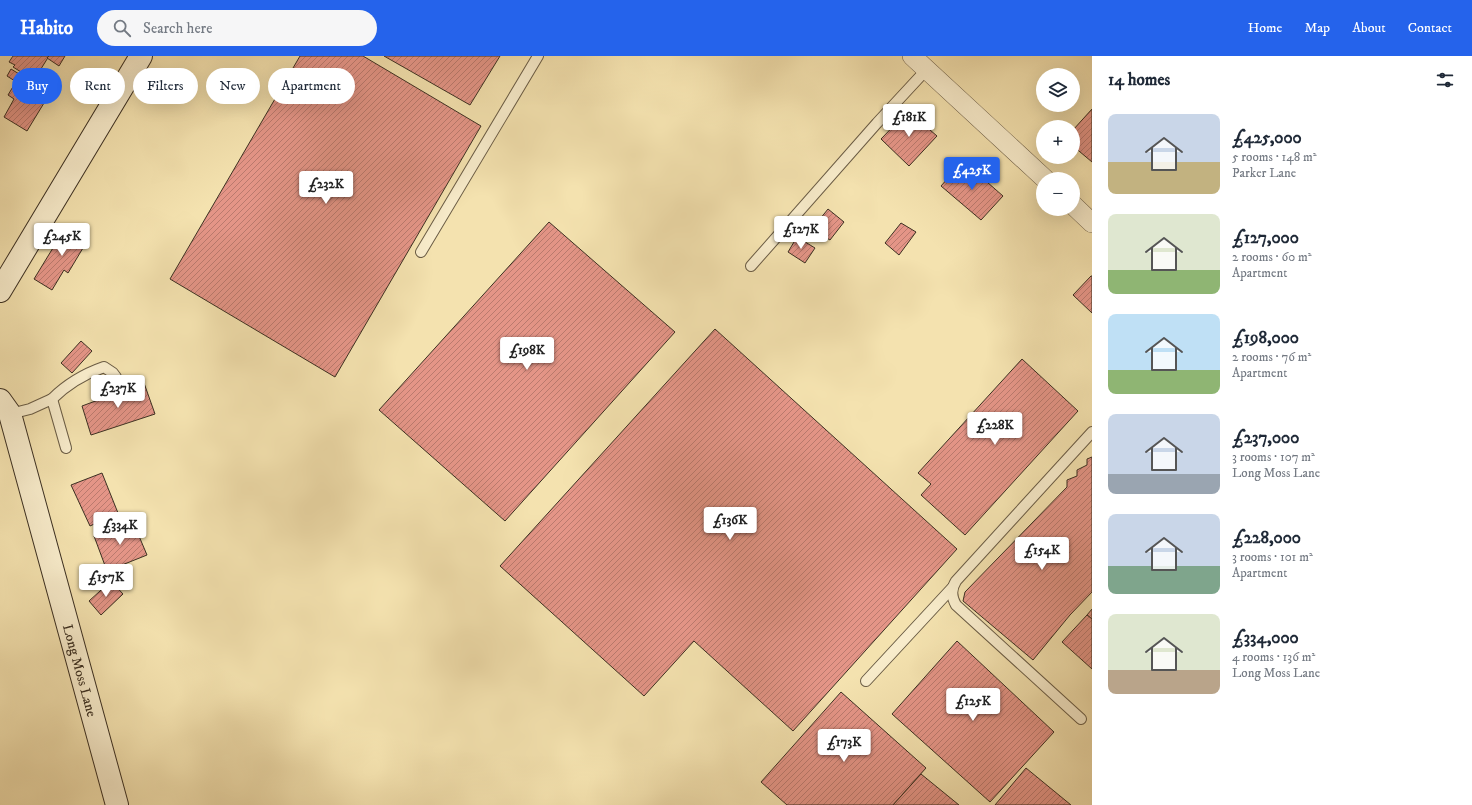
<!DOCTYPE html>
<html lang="en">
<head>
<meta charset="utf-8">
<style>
  body { margin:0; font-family:"IM FELL DW Pica",serif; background:#f6f6f7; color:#1f2937; height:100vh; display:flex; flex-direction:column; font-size:15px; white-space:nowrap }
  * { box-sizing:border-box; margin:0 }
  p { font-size:13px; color:#747a83 }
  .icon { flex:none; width:22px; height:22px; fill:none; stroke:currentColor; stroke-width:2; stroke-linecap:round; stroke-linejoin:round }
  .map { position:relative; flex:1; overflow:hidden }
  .details { display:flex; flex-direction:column; background:#fff; width:380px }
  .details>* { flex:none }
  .banner { position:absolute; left:12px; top:12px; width:380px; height:36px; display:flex; gap:8px }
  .controls { position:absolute; left:1036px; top:12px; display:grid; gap:8px }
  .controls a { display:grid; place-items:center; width:44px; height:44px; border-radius:50%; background:#fff; box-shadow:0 4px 16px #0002; font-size:20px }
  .price { position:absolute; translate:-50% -34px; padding:0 9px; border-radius:4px; background:#fff; color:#222; font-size:13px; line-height:26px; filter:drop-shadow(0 1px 2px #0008) }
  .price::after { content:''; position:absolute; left:50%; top:24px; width:12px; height:9px; margin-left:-6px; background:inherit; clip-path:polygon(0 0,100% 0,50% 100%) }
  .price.selected { background:#2563eb; color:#fff }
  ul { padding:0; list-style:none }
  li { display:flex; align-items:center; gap:12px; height:100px; padding:0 16px }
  li span { display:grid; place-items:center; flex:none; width:112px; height:80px; border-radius:8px; color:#555 }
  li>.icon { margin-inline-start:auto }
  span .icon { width:48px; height:48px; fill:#fffc; stroke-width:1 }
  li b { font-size:17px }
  h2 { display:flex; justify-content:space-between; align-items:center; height:48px; padding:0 16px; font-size:17px }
  .chip { padding:0 14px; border-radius:18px; background:#fff; box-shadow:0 4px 16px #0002; font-size:14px; line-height:36px }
  .chip.selected { background:#2563eb; color:#fff }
  header { display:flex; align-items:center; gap:24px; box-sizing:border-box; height:56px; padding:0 20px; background:#2563eb; color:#fff }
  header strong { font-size:19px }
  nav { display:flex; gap:22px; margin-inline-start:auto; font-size:14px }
  .search { width:280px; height:36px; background:#f6f6f7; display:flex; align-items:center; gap:10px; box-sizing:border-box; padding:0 14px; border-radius:22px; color:#747a83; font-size:15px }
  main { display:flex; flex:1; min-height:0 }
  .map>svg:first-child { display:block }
</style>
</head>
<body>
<header>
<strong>Habito</strong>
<div class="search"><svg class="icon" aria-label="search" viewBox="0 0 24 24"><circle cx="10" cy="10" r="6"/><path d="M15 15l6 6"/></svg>Search here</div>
<nav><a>Home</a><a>Map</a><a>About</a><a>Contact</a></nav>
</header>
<main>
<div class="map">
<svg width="1092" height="749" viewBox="0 0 1092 749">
  <defs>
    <pattern id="building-hatch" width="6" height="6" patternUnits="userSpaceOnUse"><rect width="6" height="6" fill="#e49587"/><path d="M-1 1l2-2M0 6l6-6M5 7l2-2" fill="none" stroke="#ba7a6e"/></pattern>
  </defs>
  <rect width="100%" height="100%" fill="#f4e2af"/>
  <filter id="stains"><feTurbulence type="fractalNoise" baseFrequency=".005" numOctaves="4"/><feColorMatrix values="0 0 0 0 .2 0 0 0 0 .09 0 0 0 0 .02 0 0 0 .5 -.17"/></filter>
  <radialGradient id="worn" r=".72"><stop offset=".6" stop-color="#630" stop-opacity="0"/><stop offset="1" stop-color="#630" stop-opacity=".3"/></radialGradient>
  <g fill="url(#building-hatch)" stroke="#3c3022">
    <path d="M 13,0 L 49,0 L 34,24 L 13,11 L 15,9 L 9,6 Z"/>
    <path d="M 49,0 L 65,0 L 59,10 L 47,2 Z"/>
    <path d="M 300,0 L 363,0 L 481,70 L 335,321 L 170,223 Z"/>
    <path d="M 384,0 L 500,0 L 470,49 Z"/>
    <path d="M 11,13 L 42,32 L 37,39 L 7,20 Z"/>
    <path d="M 14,29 L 44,47 L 27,75 L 4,61 L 14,43 L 8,39 Z"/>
    <path d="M 1092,53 L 1092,106 L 1073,90 L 1073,74 Z"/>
    <path d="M 908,55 L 937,80 L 909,110 L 881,83 Z"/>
    <path d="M 963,105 L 1003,140 L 981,164 L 941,130 Z"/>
    <path d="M 828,153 L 844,166 L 830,184 L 812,173 Z"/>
    <path d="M 549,166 L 675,276 L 505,465 L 379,354 Z"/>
    <path d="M 901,167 L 916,176 L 899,199 L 885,187 Z"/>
    <path d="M 67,169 L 89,182 L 68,217 L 64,214 L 52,234 L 34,223 Z"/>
    <path d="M 797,181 L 815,192 L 805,207 L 788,196 Z"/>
    <path d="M 1091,220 L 1092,220 L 1092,257 L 1073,239 Z"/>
    <path d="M 715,273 L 957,493 L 793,675 L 694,585 L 644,640 L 500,510 Z"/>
    <path d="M 81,285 L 92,295 L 72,317 L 61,307 Z"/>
    <path d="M 1022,303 L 1078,355 L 965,479 L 921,439 L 931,428 L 918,417 Z"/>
    <path d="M 144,327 L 155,358 L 91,379 L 82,350 Z"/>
    <path d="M 1092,401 L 1092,536 L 1070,559 L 1033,604 L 963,545 L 965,536 L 1067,431 L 1067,424 L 1077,420 L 1077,414 L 1087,409 L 1087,403 Z"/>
    <path d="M 102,417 L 118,457 L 90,470 L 71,429 Z"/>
    <path d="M 133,466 L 147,499 L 107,515 L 94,480 Z"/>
    <path d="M 111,525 L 123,538 L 101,559 L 89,545 Z"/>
    <path d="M 1092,553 L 1092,563 L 1087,559 Z"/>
    <path d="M 1087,559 L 1092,563 L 1092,613 L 1062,586 Z"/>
    <path d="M 957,585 L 1054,676 L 990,746 L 892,658 Z"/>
    <path d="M 841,636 L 926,712 L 893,749 L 787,749 L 761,726 Z"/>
    <path d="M 1026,712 L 1071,749 L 995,749 Z"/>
    <path d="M 921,718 L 959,749 L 893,749 Z"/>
  </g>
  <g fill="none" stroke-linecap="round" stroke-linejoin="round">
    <g stroke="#6a5c45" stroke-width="12">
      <g id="lane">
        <path d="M 421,196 L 538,0"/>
        <path d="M 751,210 L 877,67 L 927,13"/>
        <path d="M 52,343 C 67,328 84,318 104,311 L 113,317 L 116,321"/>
        <path d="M 10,358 L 30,353 L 52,343 L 66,392"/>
        <path d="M 866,625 L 953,531"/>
        <path d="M 1081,663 L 956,549 C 951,540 951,533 956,525 L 1092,376"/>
      </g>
    </g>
    <g stroke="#6a5c45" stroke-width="20">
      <g id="street">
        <path d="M 912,0 L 1045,123"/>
        <path d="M 1073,149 L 1092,167"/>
      </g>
    </g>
    <g stroke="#3c3022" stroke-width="24">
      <g id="secondary">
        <path d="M 0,235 L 141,0"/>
        <path id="s1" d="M 0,344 L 10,358 L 117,749"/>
      </g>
    </g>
    <use href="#lane" stroke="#f8eccb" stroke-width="10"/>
    <use href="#street" stroke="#f8eccb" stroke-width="19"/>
    <use href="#secondary" stroke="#f8eccb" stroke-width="22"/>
  </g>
  <g text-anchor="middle" stroke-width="3.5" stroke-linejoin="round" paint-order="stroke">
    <g font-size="14" fill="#3c3022" stroke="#f8eccb">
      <text dy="5" stroke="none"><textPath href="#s1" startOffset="283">Long Moss Lane</textPath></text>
    </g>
  </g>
  <rect width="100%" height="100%" filter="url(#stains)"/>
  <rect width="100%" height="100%" fill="url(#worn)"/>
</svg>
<div class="controls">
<a><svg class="icon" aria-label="layers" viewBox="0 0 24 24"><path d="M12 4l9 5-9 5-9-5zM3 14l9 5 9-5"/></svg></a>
<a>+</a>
<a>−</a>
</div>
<b class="price" style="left:909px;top:82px">£181K</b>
<b class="price selected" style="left:972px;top:135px">£425K</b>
<b class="price" style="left:326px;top:149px">£232K</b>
<b class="price" style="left:801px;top:194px">£127K</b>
<b class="price" style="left:62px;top:201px">£245K</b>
<b class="price" style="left:527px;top:315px">£198K</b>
<b class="price" style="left:118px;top:353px">£237K</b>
<b class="price" style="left:995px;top:390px">£228K</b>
<b class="price" style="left:730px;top:485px">£136K</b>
<b class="price" style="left:120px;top:490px">£334K</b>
<b class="price" style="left:1042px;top:515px">£154K</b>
<b class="price" style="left:106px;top:542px">£157K</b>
<b class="price" style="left:973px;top:666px">£125K</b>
<b class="price" style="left:844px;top:707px">£173K</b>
<div class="banner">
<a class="chip selected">Buy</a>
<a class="chip">Rent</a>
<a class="chip">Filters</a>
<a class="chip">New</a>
<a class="chip">Apartment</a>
</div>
</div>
<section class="details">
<h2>14 homes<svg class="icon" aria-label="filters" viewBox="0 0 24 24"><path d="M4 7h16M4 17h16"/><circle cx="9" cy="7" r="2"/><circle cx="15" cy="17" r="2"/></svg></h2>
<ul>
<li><span style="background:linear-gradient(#c9d6e8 60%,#c2b280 0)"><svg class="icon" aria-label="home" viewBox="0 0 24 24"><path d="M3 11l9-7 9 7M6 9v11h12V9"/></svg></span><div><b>£425,000</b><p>5 rooms · 148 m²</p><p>Parker Lane</p></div></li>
<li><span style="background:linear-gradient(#dfe7d0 70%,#8fb573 0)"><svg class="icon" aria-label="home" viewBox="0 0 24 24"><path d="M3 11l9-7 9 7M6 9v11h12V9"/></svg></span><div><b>£127,000</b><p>2 rooms · 60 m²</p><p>Apartment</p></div></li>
<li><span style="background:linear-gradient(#bfe0f5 70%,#8fb573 0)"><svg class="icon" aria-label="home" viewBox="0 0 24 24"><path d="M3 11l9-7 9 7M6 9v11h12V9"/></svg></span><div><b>£198,000</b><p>2 rooms · 76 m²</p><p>Apartment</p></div></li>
<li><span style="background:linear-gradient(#c9d6e8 75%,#9aa5b1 0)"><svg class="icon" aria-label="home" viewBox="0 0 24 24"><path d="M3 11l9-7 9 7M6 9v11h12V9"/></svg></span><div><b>£237,000</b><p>3 rooms · 107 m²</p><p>Long Moss Lane</p></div></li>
<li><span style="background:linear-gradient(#c9d6e8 65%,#7fa58c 0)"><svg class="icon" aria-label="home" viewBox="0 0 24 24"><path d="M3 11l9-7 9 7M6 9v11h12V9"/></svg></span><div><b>£228,000</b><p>3 rooms · 101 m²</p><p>Apartment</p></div></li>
<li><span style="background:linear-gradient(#dfe7d0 70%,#b9a48a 0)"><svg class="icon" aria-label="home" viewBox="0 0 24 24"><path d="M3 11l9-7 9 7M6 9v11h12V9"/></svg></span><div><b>£334,000</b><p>4 rooms · 136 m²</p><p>Long Moss Lane</p></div></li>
</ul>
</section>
</main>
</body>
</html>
